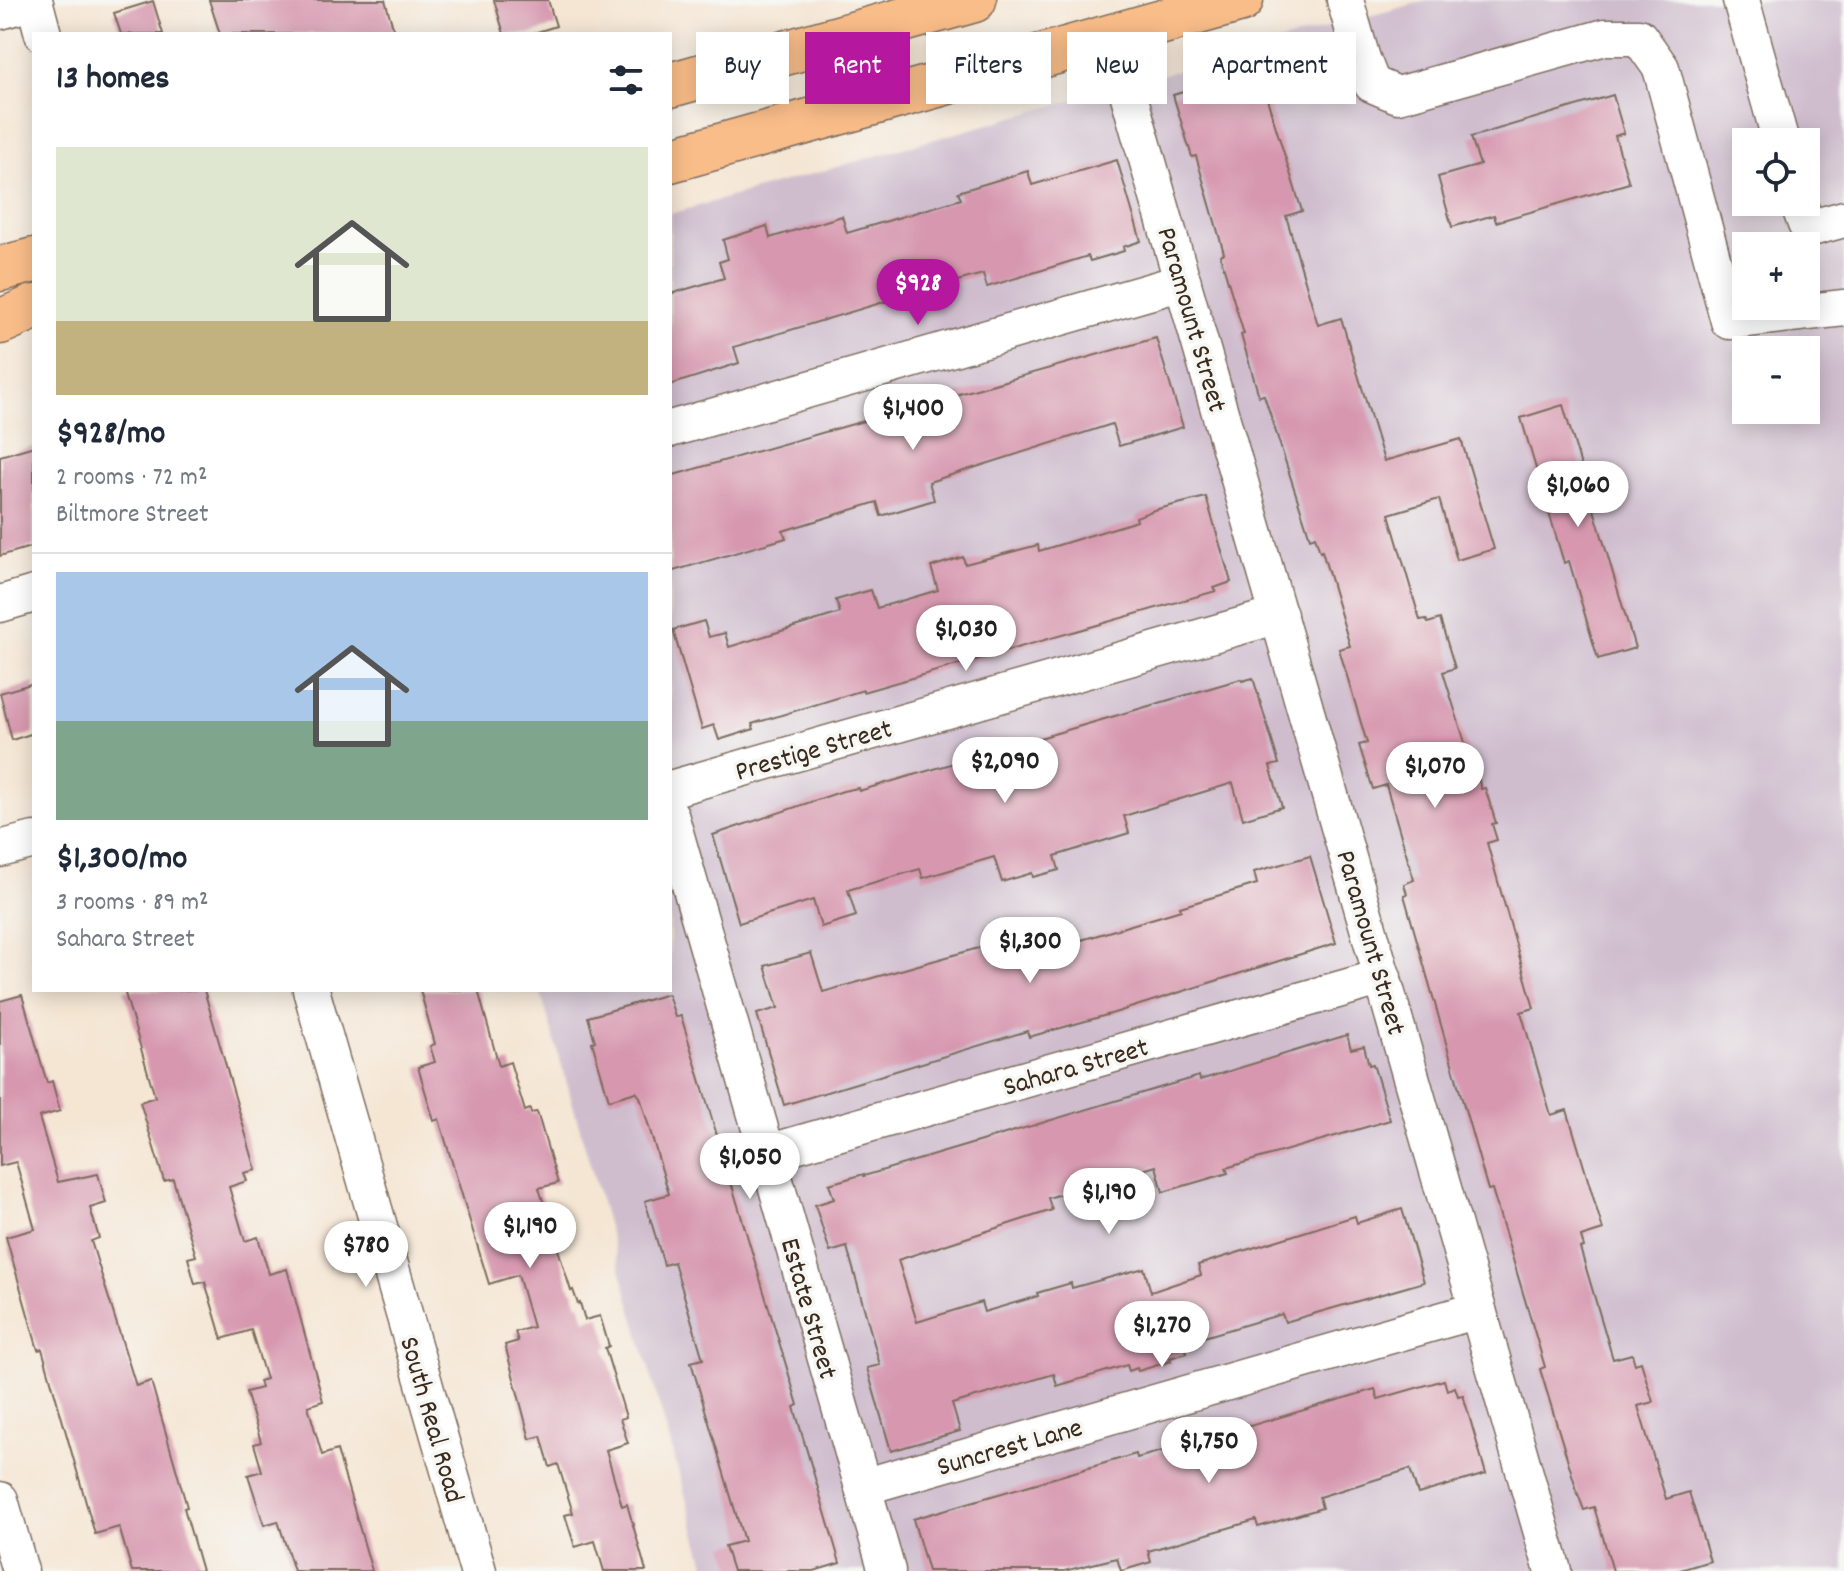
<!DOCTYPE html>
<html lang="en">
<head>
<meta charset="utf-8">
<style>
  body { margin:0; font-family:Dekko,sans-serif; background:#f2f2f3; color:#1f2937; height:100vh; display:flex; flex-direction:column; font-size:30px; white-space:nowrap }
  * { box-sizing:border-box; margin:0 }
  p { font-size:26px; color:#747a83 }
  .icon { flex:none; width:44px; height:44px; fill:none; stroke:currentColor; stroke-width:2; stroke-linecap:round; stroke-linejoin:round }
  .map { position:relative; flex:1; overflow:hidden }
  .details { position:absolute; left:32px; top:32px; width:640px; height:960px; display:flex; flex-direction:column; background:#fff; border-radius:0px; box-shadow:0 4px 20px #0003 }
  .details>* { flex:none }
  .guide { position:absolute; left:696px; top:32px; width:760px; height:72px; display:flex; gap:16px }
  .fabs { position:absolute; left:1732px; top:128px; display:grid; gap:16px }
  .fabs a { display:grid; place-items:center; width:88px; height:88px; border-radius:0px; background:#fff; box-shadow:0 4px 20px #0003; font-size:40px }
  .price { position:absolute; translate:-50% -68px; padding:0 18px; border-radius:28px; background:#fff; color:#222; font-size:26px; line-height:52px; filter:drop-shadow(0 2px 4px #0008) }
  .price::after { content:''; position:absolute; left:50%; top:48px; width:24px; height:18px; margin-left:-12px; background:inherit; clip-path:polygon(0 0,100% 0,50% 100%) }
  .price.on { background:#b5179e; color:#fff }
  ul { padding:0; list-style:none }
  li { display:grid; align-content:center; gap:16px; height:424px; padding:0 24px }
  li+li { border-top:2px solid #e0e1e3 }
  li span { display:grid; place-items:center; height:248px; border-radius:0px; color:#555 }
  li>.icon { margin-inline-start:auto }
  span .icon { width:144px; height:144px; fill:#fffc; stroke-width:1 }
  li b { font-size:34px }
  h2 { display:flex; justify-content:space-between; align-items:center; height:96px; padding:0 24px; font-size:34px }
  .pill { padding:0 28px; border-radius:0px; background:#fff; box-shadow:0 4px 20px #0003; font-size:28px; line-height:72px }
  .pill.on { background:#b5179e; color:#fff }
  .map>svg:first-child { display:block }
</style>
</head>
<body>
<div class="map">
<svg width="1844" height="1571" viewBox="0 0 1844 1571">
  <rect width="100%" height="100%" fill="#f6f6f2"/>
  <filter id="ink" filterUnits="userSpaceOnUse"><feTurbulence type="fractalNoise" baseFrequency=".0125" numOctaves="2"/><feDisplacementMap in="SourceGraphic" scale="16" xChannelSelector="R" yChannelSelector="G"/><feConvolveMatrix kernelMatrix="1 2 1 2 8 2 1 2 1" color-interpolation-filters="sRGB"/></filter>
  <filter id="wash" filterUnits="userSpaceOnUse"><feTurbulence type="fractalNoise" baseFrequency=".006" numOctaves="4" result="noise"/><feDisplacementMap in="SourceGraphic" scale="32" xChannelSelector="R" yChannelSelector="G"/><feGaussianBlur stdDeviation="1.8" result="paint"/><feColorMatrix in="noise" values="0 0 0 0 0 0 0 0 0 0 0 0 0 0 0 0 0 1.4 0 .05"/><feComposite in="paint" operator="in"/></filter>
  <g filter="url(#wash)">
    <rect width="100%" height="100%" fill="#f5e6d4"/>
    <path fill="#cfbdce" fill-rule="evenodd" d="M 1427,0 L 1844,0 L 1844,1571 L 707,1571 L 540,990 L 670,990 L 670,214 ZM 1746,142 L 1806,142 L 1806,202 L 1746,202 ZM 1746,246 L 1806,246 L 1806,306 L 1746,306 ZM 1746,350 L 1806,350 L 1806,410 L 1746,410 Z"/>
    <g id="blocks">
      <g fill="#d798af">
        <path d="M 209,0 L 385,0 L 395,34 L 220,34 Z"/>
        <path d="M 494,0 L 548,0 L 556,26 L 531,34 L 504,34 Z"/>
        <path d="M 153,1 L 163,34 L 121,34 L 114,13 Z"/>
        <path d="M 1258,70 L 1302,211 L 1286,216 L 1318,325 L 1341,318 L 1384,461 L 1461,439 L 1494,549 L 1457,560 L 1439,499 L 1389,514 L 1420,620 L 1426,619 L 1428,623 L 1440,619 L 1455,668 L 1443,672 L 1476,778 L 1478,777 L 1481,789 L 1485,788 L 1496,823 L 1492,824 L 1497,840 L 1487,843 L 1534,1008 L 1521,1012 L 1551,1115 L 1567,1110 L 1603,1230 L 1581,1237 L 1584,1247 L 1580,1248 L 1613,1359 L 1632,1354 L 1635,1364 L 1641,1362 L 1653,1402 L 1638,1406 L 1666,1499 L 1689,1492 L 1710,1561 L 1677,1571 L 1613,1571 L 1594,1507 L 1584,1510 L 1578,1494 L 1540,1369 L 1545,1367 L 1492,1189 L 1488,1190 L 1470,1127 L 1404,895 L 1407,894 L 1404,884 L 1414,880 L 1386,785 L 1373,789 L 1359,745 L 1367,743 L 1339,649 L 1350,646 L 1322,551 L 1320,552 L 1315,536 L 1310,538 L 1264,395 L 1259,396 L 1241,335 L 1244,334 L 1220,255 L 1224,253 L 1196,156 L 1192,157 L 1173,95 Z"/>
        <path d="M 1613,95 L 1624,133 L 1615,136 L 1629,183 L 1496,222 L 1494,215 L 1452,227 L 1438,177 L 1480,165 L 1471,137 Z"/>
        <path d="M 1117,160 L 1141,241 L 1123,247 L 1124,251 L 1090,261 L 1088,256 L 987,287 L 983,274 L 924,290 L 734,347 L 739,363 L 670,385 L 670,294 L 724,278 L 719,262 L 728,259 L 723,240 L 767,226 L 770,238 L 842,216 L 847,233 L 961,199 L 958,192 L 1028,171 L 1032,185 Z"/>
        <path d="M 1156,338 L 1183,427 L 1119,446 L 1112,424 L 929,482 L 934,500 L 881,516 L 877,502 L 783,531 L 786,538 L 670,572 L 670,476 Z"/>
        <path d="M 1563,405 L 1635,648 L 1598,659 L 1569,561 L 1564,563 L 1521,418 Z"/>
        <path d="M 34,446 L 34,546 L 0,556 L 0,456 Z"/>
        <path d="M 1206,497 L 1231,582 L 1214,588 L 1216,591 L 863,692 L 863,690 L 752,724 L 754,729 L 719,740 L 714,725 L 702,729 L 673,630 L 704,621 L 709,637 L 725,633 L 729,647 L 840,613 L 836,600 L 871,590 L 877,608 L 938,590 L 931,567 L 963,557 L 965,564 L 1038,545 L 1039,551 L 1137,521 L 1136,517 L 1154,510 Z"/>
        <path d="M 1253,678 L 1279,764 L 1270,766 L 1282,807 L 1243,819 L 1233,783 L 1124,816 L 1129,833 L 1055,856 L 1059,870 L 1033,877 L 1032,873 L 1002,882 L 994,857 L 923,878 L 920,869 L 848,890 L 856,916 L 821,927 L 813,900 L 739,923 L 713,835 L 843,791 L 858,788 L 859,791 L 1241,679 L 1242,681 Z"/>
        <path d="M 34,683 L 34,733 L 12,740 L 0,693 Z"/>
        <path d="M 1310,856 L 1336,943 L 1114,1013 L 1029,1037 L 1027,1031 L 784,1105 L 757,1014 L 778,1008 L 765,966 L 811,953 L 823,992 L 989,945 L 995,966 L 1181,910 L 1180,907 L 1257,884 L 1254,872 Z"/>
        <path d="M 124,990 L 204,990 L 256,1170 L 244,1173 L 247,1181 L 229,1187 L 245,1241 L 258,1237 L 269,1274 L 287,1269 L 323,1401 L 308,1406 L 322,1455 L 337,1450 L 372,1571 L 294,1571 L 278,1521 L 264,1525 L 248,1475 L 262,1471 L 254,1444 L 261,1442 L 246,1392 L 261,1388 L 259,1381 L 266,1379 L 251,1330 L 222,1339 L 205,1282 L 195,1284 L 188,1258 L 196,1256 L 173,1179 L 164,1181 L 140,1102 L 155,1097 Z"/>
        <path d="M 420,990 L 478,990 L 499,1066 L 510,1062 L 525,1111 L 530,1109 L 531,1113 L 537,1112 L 558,1183 L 539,1188 L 571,1291 L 573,1290 L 578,1304 L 580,1303 L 585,1320 L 600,1316 L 609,1346 L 605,1348 L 626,1417 L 620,1419 L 628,1443 L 606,1450 L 622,1506 L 627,1504 L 646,1571 L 604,1571 L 595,1541 L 575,1547 L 565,1515 L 573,1513 L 558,1464 L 550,1467 L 541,1436 L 530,1439 L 505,1345 L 518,1341 L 515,1332 L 533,1327 L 518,1275 L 489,1284 L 439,1119 L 434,1121 L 418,1067 L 435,1062 L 430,1046 L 435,1044 Z"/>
        <path d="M 668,994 L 675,1017 L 681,1016 L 798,1405 L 794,1407 L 840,1563 L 814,1571 L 733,1571 L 725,1546 L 744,1541 L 691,1362 L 703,1359 L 674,1262 L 664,1265 L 645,1201 L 669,1194 L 640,1097 L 636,1092 L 609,1100 L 592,1042 L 595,1041 L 588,1017 Z"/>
        <path d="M 22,995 L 47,1083 L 52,1081 L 60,1111 L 39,1117 L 58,1182 L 98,1174 L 106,1203 L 90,1208 L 99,1238 L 91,1241 L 136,1386 L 151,1381 L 187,1507 L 184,1508 L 202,1571 L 132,1571 L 119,1527 L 95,1534 L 42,1349 L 38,1350 L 6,1237 L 35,1229 L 16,1162 L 0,1166 L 0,1001 Z"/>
        <path d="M 1347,1035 L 1351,1049 L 1364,1046 L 1369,1065 L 1373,1064 L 1390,1120 L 1226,1168 L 1228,1173 L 1163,1192 L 1156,1166 L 1048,1198 L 1052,1210 L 898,1260 L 917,1322 L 981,1302 L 984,1312 L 1038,1296 L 1037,1293 L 1071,1283 L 1072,1288 L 1144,1268 L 1151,1292 L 1201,1275 L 1198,1265 L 1355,1216 L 1357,1223 L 1402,1209 L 1424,1282 L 1285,1322 L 1282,1314 L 1184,1343 L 1187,1353 L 1170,1358 L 1171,1361 L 1138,1371 L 1137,1368 L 1129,1371 L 1127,1365 L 1057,1386 L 1054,1374 L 952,1404 L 960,1431 L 891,1451 L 867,1368 L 880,1365 L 847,1247 L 830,1252 L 815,1205 L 834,1199 L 829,1184 L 864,1174 L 864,1176 L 1199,1076 L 1200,1080 Z"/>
        <path d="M 1444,1380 L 1447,1390 L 1455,1387 L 1458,1396 L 1463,1395 L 1486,1474 L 1418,1494 L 1410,1469 L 1319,1497 L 1322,1508 L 1258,1527 L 1256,1520 L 1148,1551 L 1151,1562 L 1121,1571 L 1117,1558 L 1064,1571 L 928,1571 L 913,1519 L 1136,1454 L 1137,1458 L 1216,1436 L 1375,1389 L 1378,1399 Z"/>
      </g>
    </g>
  </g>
  <g filter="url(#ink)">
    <use href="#blocks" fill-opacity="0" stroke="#7c6c5e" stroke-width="2"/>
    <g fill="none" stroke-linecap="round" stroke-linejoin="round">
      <g stroke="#7c6c5e" stroke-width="39">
        <g id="minor">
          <path d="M 34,0 L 43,34"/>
          <path d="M 1345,0 L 1362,59 L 1372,84 L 1398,95 L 1605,37 L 1639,37 L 1661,68 L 1729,321 L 1844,308"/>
          <path d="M 1741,0 L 1781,142"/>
          <path d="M 0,11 L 34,1"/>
          <path d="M 1112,37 L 1553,1571"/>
          <path d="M 1798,202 L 1806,224 L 1815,227 L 1844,219"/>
          <path d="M 670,429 L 1183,282"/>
          <path d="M 0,604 L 34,594"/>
          <path d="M 670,789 L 1279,615"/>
          <path d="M 670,815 L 887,1571"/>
          <path d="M 0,849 L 34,840"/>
          <path d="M 311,990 L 478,1571"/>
          <path d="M 767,1153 L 1383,977"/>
          <path d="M 863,1487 L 1478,1310"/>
          <path d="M 0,1500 L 20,1571"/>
        </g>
      </g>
      <g stroke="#7c6c5e" stroke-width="47">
        <g id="major">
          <path d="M 670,85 L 974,0"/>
          <path d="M 670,160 L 1241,0"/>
          <path d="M 0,269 L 34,260"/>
          <path d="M 0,322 L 34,307"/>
        </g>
      </g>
      <use href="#minor" stroke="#fff" stroke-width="36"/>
      <use href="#major" stroke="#f9bd89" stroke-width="44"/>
    </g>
  </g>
  <g text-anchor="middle" stroke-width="7" stroke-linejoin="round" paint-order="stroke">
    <g font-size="28" fill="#3b2a1e" stroke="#f6f6f2">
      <text transform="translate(1194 319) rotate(74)" y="10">Paramount Street</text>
      <text transform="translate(813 748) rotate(-16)" y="10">Prestige Street</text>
      <text transform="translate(1373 942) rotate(74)" y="10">Paramount Street</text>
      <text transform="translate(1075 1065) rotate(-16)" y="10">Sahara Street</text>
      <text transform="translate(811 1308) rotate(74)" y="10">Estate Street</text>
      <text transform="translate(434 1419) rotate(74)" y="10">South Real Road</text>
      <text transform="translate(1009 1445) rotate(-16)" y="10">Suncrest Lane</text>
    </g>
  </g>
</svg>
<div class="fabs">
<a><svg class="icon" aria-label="locate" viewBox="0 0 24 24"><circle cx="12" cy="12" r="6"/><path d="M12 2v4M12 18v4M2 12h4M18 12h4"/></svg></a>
<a>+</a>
<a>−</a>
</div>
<b class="price on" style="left:918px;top:327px">$928</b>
<b class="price" style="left:913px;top:452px">$1,400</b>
<b class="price" style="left:1578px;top:529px">$1,060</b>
<b class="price" style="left:966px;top:673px">$1,030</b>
<b class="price" style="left:1005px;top:805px">$2,090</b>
<b class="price" style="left:1435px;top:810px">$1,070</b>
<b class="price" style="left:1030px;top:985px">$1,300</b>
<b class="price" style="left:750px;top:1201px">$1,050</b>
<b class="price" style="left:1109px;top:1236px">$1,190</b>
<b class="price" style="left:530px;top:1270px">$1,190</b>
<b class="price" style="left:366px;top:1289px">$780</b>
<b class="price" style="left:1162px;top:1369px">$1,270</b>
<b class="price" style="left:1209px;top:1485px">$1,750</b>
<div class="guide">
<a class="pill">Buy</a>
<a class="pill on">Rent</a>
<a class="pill">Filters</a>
<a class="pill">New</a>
<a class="pill">Apartment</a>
</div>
<section class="details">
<h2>13 homes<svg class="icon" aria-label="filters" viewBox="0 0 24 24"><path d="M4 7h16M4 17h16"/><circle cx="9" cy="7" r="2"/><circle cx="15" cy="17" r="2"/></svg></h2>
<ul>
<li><span style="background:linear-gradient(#dfe7d0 70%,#c2b280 0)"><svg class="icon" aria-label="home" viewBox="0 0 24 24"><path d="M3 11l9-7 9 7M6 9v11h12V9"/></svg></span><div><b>$928/mo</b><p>2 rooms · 72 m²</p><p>Biltmore Street</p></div></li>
<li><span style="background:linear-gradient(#a9c7e8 60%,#7fa58c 0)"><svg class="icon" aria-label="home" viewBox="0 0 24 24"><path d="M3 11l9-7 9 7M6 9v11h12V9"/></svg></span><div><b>$1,300/mo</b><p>3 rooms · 89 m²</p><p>Sahara Street</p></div></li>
</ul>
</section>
</div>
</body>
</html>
